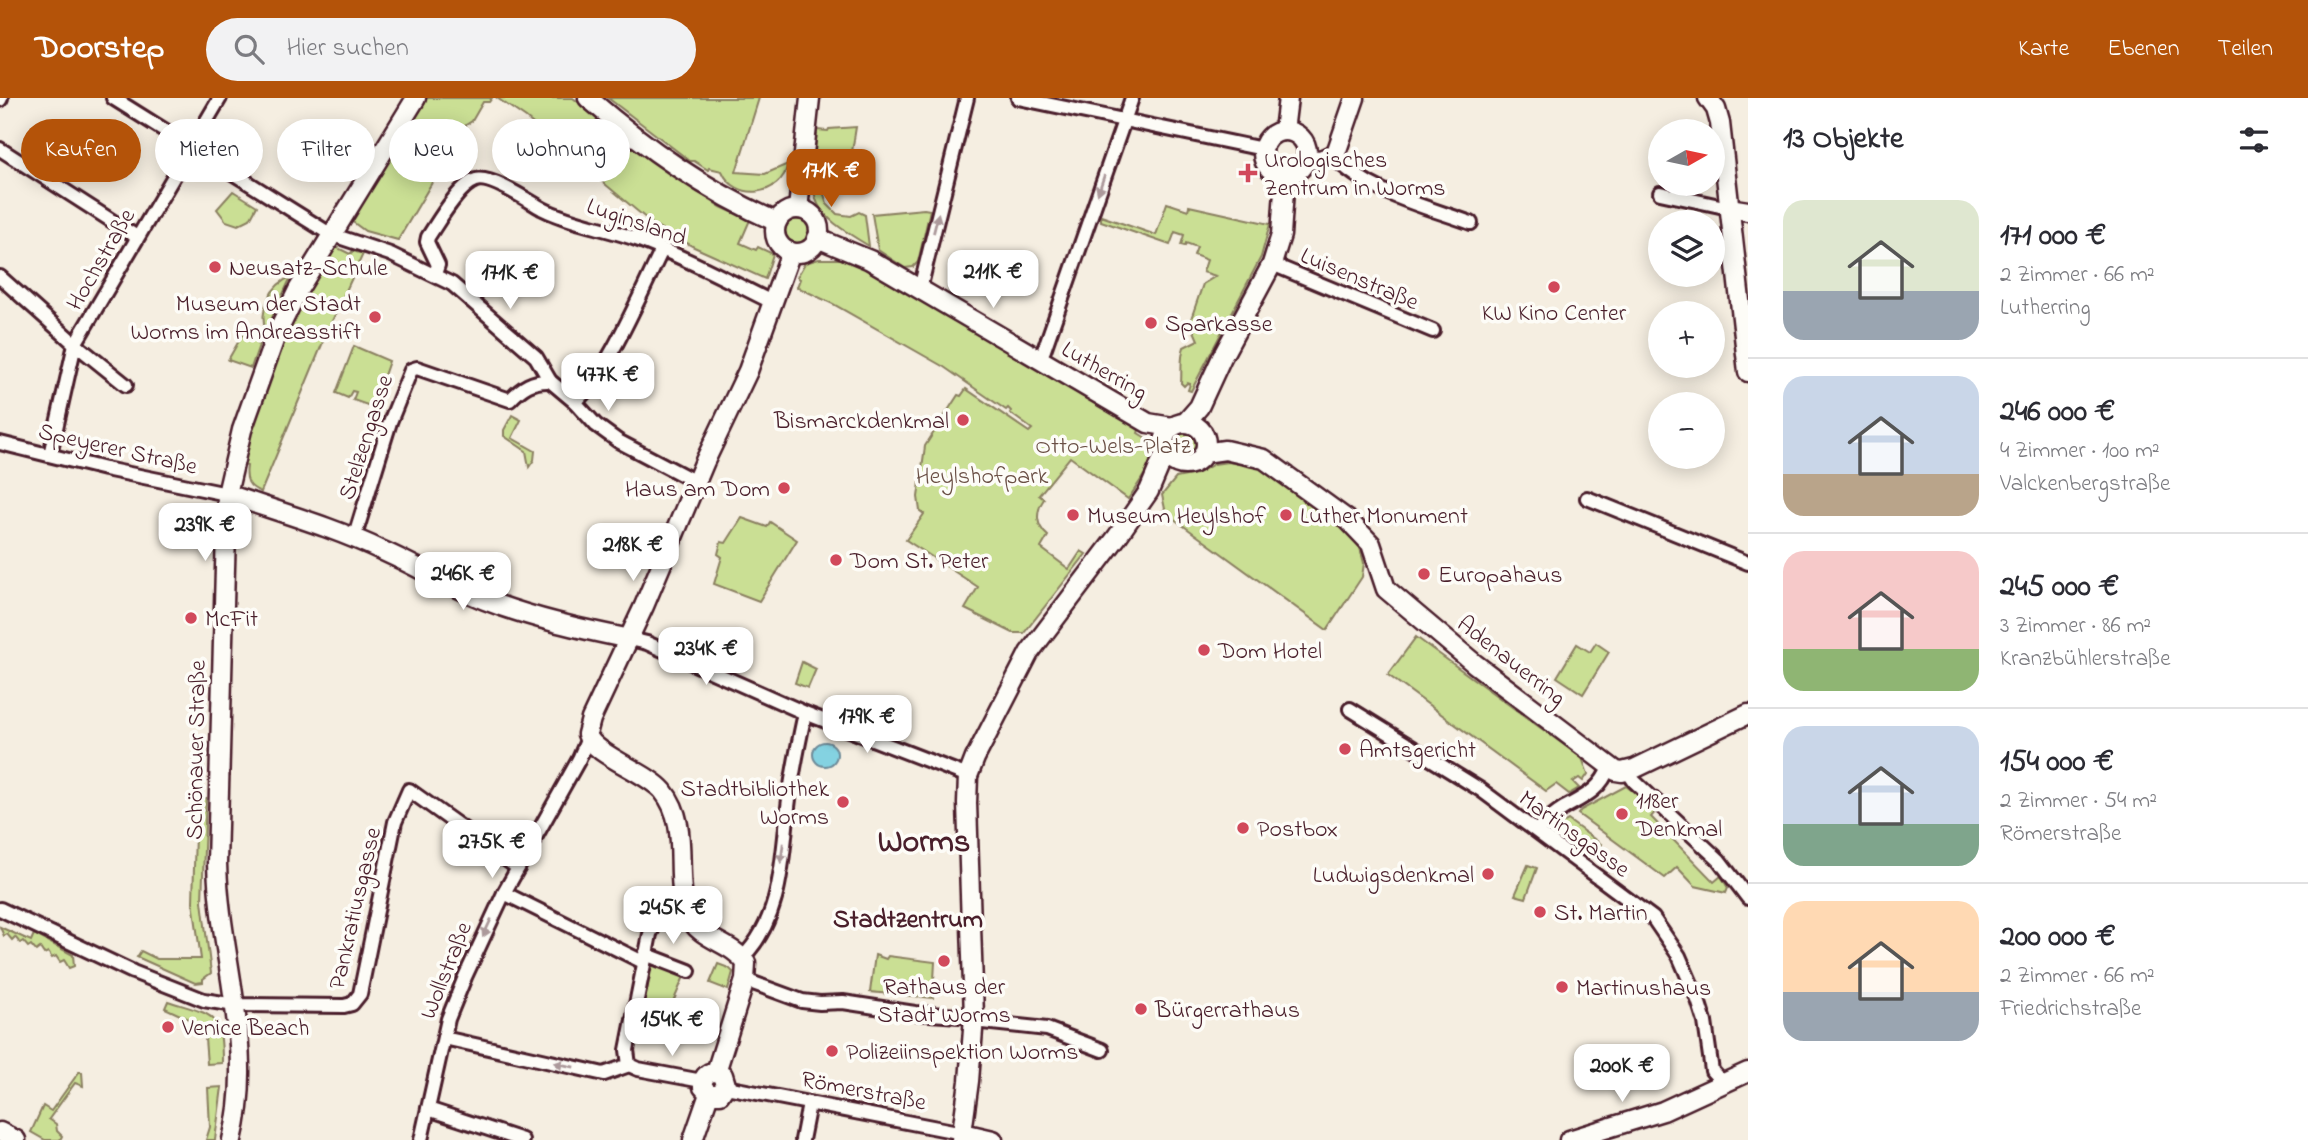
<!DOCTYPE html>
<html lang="de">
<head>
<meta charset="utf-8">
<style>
  body { margin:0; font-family:"Indie Flower",sans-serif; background:#f2f2f3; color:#2b2b33; height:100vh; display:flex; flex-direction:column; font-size:26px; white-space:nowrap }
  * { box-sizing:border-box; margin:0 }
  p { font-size:23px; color:#7c7c81 }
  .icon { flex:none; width:38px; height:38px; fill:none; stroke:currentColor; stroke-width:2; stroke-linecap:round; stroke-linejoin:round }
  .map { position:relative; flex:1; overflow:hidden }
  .drawer { display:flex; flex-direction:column; background:#fff; width:560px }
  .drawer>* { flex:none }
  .guide { position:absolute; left:21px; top:21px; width:665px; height:63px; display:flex; gap:14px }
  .needle { width:46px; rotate:81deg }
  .tools { position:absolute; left:1648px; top:21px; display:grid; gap:14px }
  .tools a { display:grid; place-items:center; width:77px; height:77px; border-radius:50%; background:#fff; box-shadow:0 4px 18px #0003; font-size:35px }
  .price { position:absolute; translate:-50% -60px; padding:0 16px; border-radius:14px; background:#fff; color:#222; font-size:23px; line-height:46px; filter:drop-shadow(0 2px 4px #0008) }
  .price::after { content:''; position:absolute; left:50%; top:42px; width:21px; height:16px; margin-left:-10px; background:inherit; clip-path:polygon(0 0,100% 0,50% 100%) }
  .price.on { background:#b45309; color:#fff }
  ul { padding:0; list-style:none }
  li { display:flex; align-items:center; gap:21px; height:175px; padding:0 35px }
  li+li { border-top:2px solid #e1e1e2 }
  li span { display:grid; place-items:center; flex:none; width:196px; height:140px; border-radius:21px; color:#555 }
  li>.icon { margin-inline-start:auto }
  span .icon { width:84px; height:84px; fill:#fffc; stroke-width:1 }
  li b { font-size:30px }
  h2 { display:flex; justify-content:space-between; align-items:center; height:84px; padding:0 35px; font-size:30px }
  .tag { padding:0 24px; border-radius:32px; background:#fff; box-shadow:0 4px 18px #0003; font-size:24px; line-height:63px }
  .tag.on { background:#b45309; color:#fff }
  header { display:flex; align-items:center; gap:42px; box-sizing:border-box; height:98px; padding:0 35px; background:#b45309; color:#fff }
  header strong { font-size:33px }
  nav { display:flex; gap:38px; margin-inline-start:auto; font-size:24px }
  .search { width:490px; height:63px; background:#f2f2f3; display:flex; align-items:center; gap:18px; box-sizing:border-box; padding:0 24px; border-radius:38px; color:#7c7c81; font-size:26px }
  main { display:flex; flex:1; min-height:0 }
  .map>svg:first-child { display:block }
</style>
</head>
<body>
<header>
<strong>Doorstep</strong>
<div class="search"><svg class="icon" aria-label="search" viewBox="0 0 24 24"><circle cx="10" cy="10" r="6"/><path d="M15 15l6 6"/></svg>Hier suchen</div>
<nav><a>Karte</a><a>Ebenen</a><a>Teilen</a></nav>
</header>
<main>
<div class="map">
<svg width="1748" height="1042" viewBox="0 0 1748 1042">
  <rect width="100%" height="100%" fill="#f5eee1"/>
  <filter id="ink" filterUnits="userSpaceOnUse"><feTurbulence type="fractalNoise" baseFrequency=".0143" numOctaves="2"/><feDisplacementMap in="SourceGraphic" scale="14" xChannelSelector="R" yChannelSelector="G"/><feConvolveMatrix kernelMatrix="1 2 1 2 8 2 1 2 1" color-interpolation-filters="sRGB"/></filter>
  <g filter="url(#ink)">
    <g fill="#cadf94" stroke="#8a7f60" stroke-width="2">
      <path d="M 424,0 L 492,0 L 489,4 L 483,4 L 472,23 L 466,27 L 398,142 L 365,133 L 350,122 Z"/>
      <path d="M 497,0 L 573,0 L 670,76 L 721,109 L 750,122 L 740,145 L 756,152 L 758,149 L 773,156 L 765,181 L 694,149 L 654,127 L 526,20 Z"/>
      <path d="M 608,0 L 759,0 L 736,74 L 765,76 L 788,66 C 781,99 735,104 722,73 L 709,70 L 708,72 L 694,63 L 690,63 Z"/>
      <path d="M 856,29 L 851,60 L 835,56 L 831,73 L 827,73 L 825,82 L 827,83 L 823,93 L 827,106 L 837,116 L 851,118 L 859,114 L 865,117 L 869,148 C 804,109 811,104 817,32 L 828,33 L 829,31 Z"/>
      <path d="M 233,93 L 257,108 L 250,121 L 238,127 L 226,123 L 217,111 Z"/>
      <path d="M 1167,105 L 1188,112 L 1189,108 L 1270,126 L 1261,159 L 1191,293 L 1188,292 L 1190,286 L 1187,285 L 1184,288 L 1181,285 C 1182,273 1180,261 1184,249 L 1198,242 L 1190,224 L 1203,186 L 1216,178 L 1203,174 L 1207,162 L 1194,157 L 1197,149 L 1186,145 L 1185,148 L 1181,147 L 1184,137 L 1175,134 L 1170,147 L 1101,123 L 1101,118 L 1156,137 Z"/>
      <path d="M 924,111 L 930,112 L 918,164 L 913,169 L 905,170 L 878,152 L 872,116 Z"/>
      <circle cx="797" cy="133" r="13"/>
      <path d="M 336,149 L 350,156 L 353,153 L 363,156 L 328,232 L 261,394 C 248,389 245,382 247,368 L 242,367 L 245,349 L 276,255 L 297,208 L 332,150 Z"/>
      <path d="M 840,158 L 860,164 L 1126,321 L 1139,332 L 1138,335 C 1145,339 1152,343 1154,351 C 1156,363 1135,391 1128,401 L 1070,359 L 1039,397 L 1044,401 C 1035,414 1036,428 1048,438 L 1041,450 L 1069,471 L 1081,453 L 1086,456 L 1024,535 L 1013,535 L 965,511 L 978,489 L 906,442 L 924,416 L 920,413 L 918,399 L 925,348 L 958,297 L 961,298 L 966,291 L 1029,334 L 1032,331 L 1010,315 L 1011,313 L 1008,310 L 1006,312 L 944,269 L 833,206 L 797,189 L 800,181 L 797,179 L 805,165 L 819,161 L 839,161 Z"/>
      <path d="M 291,179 L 266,233 C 258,213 271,186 291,179 Z"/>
      <path d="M 244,234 L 256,241 L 259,247 L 251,270 L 228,262 Z"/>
      <path d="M 354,248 L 389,263 L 373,309 L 353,302 L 356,294 L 352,293 L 348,300 L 336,295 Z"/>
      <path d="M 512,317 L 521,322 L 512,340 L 535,353 L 534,362 L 529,369 L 526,353 L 504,338 L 504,332 Z"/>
      <circle cx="1185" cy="346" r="14"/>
      <path d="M 1228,364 L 1264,371 L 1324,415 L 1352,439 L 1360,450 L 1364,465 L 1362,479 L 1327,532 L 1163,413 L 1165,411 L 1162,397 L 1176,380 L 1196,376 L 1214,366 Z"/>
      <path d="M 742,420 L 767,429 L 770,424 L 797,442 L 759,503 L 714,486 L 722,459 L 718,456 L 721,444 L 726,445 Z"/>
      <path d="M 1416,539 L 1582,660 L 1588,676 L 1583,683 L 1579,680 L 1573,684 L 1579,690 L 1569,696 L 1556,686 L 1546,693 L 1388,577 Z"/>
      <path d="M 1596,545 L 1609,554 L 1583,596 L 1557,579 L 1577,546 L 1590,554 Z"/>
      <path d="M 802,564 L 816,571 L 808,590 L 795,585 Z"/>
      <path d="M 1626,688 L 1657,712 L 1651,719 L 1714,784 L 1721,778 L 1728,790 L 1726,795 L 1695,788 L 1677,769 L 1665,780 L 1578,716 L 1581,712 Z"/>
      <path d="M 196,700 L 206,700 L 202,803 L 211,875 L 203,881 L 203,884 L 195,885 L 137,859 L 141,853 L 157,861 L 201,861 L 193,804 Z"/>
      <path d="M 1568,722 L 1601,746 L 1599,749 L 1588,742 L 1578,755 L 1562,741 L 1553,736 L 1560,727 Z"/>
      <path d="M 1528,767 L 1537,770 L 1526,800 L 1515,797 Z"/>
      <path d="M 0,829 L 31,843 L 34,836 L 73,857 L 74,868 L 69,870 L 64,862 L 60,864 L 56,858 L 52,860 L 48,854 L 44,856 L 40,850 L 36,853 L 31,847 L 28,849 L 23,843 L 20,845 L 15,839 L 12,842 L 7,836 L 4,838 Z"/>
      <path d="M 875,857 L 886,861 L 888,858 L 935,864 L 933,900 L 870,894 Z"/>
      <path d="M 652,865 L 685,876 L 668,916 L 679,921 L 677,929 L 641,923 Z"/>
      <path d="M 718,866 L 729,870 L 733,874 L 728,892 L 710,885 Z"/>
      <path d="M 168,903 C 214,918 222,913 222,965 L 207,966 L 204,928 L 165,910 Z"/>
      <path d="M 79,974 L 82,974 L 83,988 L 75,985 L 49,1021 L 56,1026 L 57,1033 L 62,1038 L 60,1042 L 45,1042 L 31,1034 L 43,1008 L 51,1013 Z"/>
      <path d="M 222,989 L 215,1042 L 206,1042 L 210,1029 L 208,990 Z"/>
    </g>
    <circle fill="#84d2e1" stroke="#6d8a98" stroke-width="2" cx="825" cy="656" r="12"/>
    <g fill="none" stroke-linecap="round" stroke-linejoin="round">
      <g stroke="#4a1f2b" stroke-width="18">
        <g id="street">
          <path d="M 113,0 L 330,136 L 390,156 L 452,186 L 536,259 L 550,283 L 575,304 L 596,327 L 618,343 L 696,384"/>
          <path d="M 1018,0 L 1263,51"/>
          <path d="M 0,2 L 1,0"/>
          <path d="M 0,51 L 137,139"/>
          <path d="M 1333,58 C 1368,95 1424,108 1471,125"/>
          <path d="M 1660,95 L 1729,110"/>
          <path d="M 1272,166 L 1433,233"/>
          <path d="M 435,176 L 438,167 L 427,144 L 428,139 C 438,124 459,87 476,82 C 490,77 529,103 543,111 C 573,126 607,130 639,142 C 685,159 729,183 774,205"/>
          <path d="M 0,179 L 75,246 L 126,287"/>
          <path d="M 920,191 L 967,0"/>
          <path d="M 1039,261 L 1044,252 L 1132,0"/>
          <path d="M 575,304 C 606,279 643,190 662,152"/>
          <path d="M 0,345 L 105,371 L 227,396"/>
          <path d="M 50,357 L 75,246 L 220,0"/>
          <path d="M 1587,400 L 1748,465"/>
          <path d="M 354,441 L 390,324 L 411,272 L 417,270 L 510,302 C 522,289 533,282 550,283"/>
          <path d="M 630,541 L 647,545 L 805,615 L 968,678"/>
          <path d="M 1350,611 L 1481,692 L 1653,820 L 1679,858 L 1698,902 L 1705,924 L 1712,973 L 1724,986"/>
          <path d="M 1628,674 L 1634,683 L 1719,762 L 1748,800"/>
          <path d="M 1537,732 C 1545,724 1554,716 1564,710 C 1583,699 1601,692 1609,669"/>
          <path d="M 504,795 L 643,864"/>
          <path d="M 0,811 L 133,874 L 204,902 L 235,907 L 344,908 L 352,906 L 360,896 L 395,724 L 409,692 L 518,770"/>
          <path d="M 645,856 L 689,873"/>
          <path d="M 742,860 C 784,819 782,755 789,701 C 793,672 799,643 805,615"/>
          <path d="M 745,882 L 802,903 L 820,905 L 843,904 L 915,915 L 974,919"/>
          <path d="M 973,923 L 1047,931 L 1102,952"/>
          <path d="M 444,940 L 604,976 L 629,967 L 638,971 L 702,983"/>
          <path d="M 629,967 L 627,952 L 650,836 L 663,809 L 683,800"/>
          <path d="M 726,989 L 963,1035"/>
          <path d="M 428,1011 L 522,1042"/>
          <path d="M 421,1042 L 448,921 L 465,879 L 504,795 L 579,661 L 588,640"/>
          <path d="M 802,1042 L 809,1006"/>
        </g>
      </g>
      <g stroke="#4a1f2b" stroke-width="23">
        <g id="secondary">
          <path d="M 588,0 C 646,50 706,93 777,124"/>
          <path d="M 1708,0 L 1716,11 L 1720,25 L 1748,274"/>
          <circle cx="1285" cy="55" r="22"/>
          <path d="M 1284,33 L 1288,0"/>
          <path d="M 1306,61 L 1321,62 L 1336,55 L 1355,0"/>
          <path d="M 1729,110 L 1748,113"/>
          <path d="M 798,111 L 810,0"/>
          <circle cx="797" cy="133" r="22"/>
          <path d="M 817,140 L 870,162 L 1148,325 L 1172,329"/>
          <circle cx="1185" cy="346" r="21"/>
          <path d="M 1185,325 L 1199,309 L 1222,259 L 1272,166 L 1281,137 L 1285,77"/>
          <path d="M 1204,355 L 1225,352 L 1264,361 L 1348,422 L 1371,446 L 1386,491 L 1475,566 L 1616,673 L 1622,674 L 1634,671 L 1748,616"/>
          <path d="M 227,396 C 279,414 333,429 383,453 C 417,468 449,488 485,502 C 531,520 581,531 630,541"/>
          <path d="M 716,974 L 745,882 L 746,865 C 732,844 699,842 689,818 C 671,780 693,730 663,693 C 647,674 592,656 587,636 L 591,621 L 644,508 L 705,363 L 748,273 L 791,154"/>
          <path d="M 709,996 L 720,996 L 726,987 L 723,977 L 716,974"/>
          <path d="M 709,996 L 703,989 C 702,980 706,974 716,974"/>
          <path d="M 0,1034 L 16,1042"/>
          <path d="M 963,1035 L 993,1042"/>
          <path d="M 232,1042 C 256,950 219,857 217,765 L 227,396 L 242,332 L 276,237 L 298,192 L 416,0"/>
          <path d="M 693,1042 L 709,996"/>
          <path d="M 961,1042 L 969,983 L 974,919 L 967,705 L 968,678 L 975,660 L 1029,555 L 1117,439 L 1149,393 L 1165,355"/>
          <path d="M 1569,1042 L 1663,1013 L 1748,974"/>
        </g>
      </g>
      <use href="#street" stroke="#fdfcf7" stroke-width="12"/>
      <use href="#secondary" stroke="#fdfcf7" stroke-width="18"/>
    </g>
    <defs><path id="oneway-solid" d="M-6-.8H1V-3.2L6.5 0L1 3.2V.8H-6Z" transform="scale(1.75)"/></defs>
    <g fill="#ac999b">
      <use href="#oneway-solid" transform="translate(1101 87) rotate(109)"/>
      <use href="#oneway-solid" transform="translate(936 125) rotate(-76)"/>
      <use href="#oneway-solid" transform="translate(782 755) rotate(97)"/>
      <use href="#oneway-solid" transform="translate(487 830) rotate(115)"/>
      <use href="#oneway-solid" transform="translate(564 967) rotate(-168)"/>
    </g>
  </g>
  <g fill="#d1495b" stroke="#fdfcf7" stroke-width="2.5">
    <path d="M1244.5 64.5h7v7h7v7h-7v7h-7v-7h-7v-7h7z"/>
    <circle cx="215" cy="169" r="7"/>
    <circle cx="1554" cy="189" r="7"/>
    <circle cx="375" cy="219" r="7"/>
    <circle cx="1151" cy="225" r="7"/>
    <circle cx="963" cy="322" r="7"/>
    <circle cx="784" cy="390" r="7"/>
    <circle cx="1073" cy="417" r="7"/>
    <circle cx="1286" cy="417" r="7"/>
    <circle cx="836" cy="462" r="7"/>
    <circle cx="1424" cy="476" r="7"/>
    <circle cx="191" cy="520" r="7"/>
    <circle cx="1204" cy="552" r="7"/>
    <circle cx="1345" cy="651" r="7"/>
    <circle cx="843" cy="704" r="7"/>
    <circle cx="1622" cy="716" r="7"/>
    <circle cx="1243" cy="730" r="7"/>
    <circle cx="1488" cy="776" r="7"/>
    <circle cx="1540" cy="814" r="7"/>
    <circle cx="944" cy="863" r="7"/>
    <circle cx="1562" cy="889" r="7"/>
    <circle cx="1141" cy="911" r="7"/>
    <circle cx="168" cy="929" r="7"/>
    <circle cx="832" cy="953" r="7"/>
  </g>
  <g text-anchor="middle" stroke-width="7" stroke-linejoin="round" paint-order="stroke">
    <g font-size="24" fill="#4a1f2b" stroke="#fdfcf7" text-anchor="start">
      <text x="1264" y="69">Urologisches<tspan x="1264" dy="28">Zentrum in Worms</tspan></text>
      <text x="229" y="177">Neusatz-Schule</text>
      <text x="361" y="213" text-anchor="end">Museum der Stadt<tspan x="361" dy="28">Worms im Andreasstift</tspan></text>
      <text x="1554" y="222" text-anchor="middle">KW Kino Center</text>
      <text x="1165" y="233">Sparkasse</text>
      <text x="949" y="330" text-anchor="end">Bismarckdenkmal</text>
      <text x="770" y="398" text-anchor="end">Haus am Dom</text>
      <text x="1087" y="425">Museum Heylshof</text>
      <text x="1300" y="425">Luther Monument</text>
      <text x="850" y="470">Dom St. Peter</text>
      <text x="1438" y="484">Europahaus</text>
      <text x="205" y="528">McFit</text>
      <text x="1218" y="560">Dom Hotel</text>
      <text x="1359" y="659">Amtsgericht</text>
      <text x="829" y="698" text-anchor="end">Stadtbibliothek<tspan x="829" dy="28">Worms</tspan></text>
      <text x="1636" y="710">118er<tspan x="1636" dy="28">Denkmal</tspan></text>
      <text x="1257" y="738">Postbox</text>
      <text x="1474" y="784" text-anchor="end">Ludwigsdenkmal</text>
      <text x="1554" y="822">St. Martin</text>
      <text x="944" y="896" text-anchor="middle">Rathaus der<tspan x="944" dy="28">Stadt Worms</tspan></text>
      <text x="1576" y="897">Martinushaus</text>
      <text x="1155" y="919">Bürgerrathaus</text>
      <text x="182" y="937">Venice Beach</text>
      <text x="846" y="961">Polizeiinspektion Worms</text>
    </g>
    <g font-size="24" fill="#4a1f2b" stroke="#fdfcf7">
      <text transform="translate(637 123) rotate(19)" y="8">Luginsland</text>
      <text transform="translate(100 161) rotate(-60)" y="8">Hochstraße</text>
      <text transform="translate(1360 180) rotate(23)" y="8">Luisenstraße</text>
      <text transform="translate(1105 272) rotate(30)" y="8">Lutherring</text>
      <text transform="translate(365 339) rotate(-72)" y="8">Stelzengasse</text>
      <text transform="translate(118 350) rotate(13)" y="8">Speyerer Straße</text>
      <text transform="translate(1512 562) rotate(38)" y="8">Adenauerring</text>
      <text transform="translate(195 652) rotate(-89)" y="8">Schönauer Straße</text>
      <text transform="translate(1575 735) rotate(36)" y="8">Martinsgasse</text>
      <text transform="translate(354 810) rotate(-77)" y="8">Pankratiusgasse</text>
      <text transform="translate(445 872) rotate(-68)" y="8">Wollstraße</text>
      <text transform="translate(864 992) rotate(11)" y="8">Römerstraße</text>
    </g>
    <g font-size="24" fill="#6a4f45" stroke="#fdfcf7">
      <text x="1113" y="355">Otto-Wels-Platz</text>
      <text x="982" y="385">Heylshofpark</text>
    </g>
    <g font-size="26" font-weight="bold" fill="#4a1f2b" stroke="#fdfcf7">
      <text x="908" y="829">Stadtzentrum</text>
    </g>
    <g font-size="32" font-weight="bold" fill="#4a1f2b" stroke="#fdfcf7">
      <text x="924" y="753">Worms</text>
    </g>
  </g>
</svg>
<div class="tools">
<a><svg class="needle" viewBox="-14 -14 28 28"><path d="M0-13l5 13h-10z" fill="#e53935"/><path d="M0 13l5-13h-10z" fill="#7c7c81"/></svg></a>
<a><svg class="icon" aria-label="layers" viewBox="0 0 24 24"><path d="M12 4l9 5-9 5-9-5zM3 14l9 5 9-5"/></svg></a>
<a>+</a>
<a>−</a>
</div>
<b class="price on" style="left:831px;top:111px">171K €</b>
<b class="price" style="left:993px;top:212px">211K €</b>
<b class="price" style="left:510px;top:213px">171K €</b>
<b class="price" style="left:608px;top:315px">477K €</b>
<b class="price" style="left:205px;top:465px">239K €</b>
<b class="price" style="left:633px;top:485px">218K €</b>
<b class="price" style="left:463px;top:514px">246K €</b>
<b class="price" style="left:706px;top:589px">234K €</b>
<b class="price" style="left:867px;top:657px">179K €</b>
<b class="price" style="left:492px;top:782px">275K €</b>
<b class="price" style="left:673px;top:848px">245K €</b>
<b class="price" style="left:672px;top:960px">154K €</b>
<b class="price" style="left:1622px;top:1006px">200K €</b>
<div class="guide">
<a class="tag on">Kaufen</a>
<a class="tag">Mieten</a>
<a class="tag">Filter</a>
<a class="tag">Neu</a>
<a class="tag">Wohnung</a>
</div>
</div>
<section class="drawer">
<h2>13 Objekte<svg class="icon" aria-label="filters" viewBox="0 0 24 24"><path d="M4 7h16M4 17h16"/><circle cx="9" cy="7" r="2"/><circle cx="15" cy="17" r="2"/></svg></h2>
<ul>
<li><span style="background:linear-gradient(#dfe7d0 65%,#9aa5b1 0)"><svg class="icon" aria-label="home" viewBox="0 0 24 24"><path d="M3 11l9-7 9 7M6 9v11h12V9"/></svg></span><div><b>171 000 €</b><p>2 Zimmer · 66 m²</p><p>Lutherring</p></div></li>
<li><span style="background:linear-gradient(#c9d6e8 70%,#b9a48a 0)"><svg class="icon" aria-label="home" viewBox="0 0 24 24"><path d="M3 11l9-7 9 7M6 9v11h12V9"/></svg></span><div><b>246 000 €</b><p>4 Zimmer · 100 m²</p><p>Valckenbergstraße</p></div></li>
<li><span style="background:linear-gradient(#f6c9c9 70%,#8fb573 0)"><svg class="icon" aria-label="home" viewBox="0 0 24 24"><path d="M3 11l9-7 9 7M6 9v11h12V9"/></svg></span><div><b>245 000 €</b><p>3 Zimmer · 86 m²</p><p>Kranzbühlerstraße</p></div></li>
<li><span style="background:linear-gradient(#c9d6e8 70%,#7fa58c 0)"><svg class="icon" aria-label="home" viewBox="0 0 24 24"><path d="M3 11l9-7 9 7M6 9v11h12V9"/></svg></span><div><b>154 000 €</b><p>2 Zimmer · 54 m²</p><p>Römerstraße</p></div></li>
<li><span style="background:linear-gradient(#ffd9b3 65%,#9aa5b1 0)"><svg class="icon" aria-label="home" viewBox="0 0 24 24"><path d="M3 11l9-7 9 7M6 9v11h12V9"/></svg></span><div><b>200 000 €</b><p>2 Zimmer · 66 m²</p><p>Friedrichstraße</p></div></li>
</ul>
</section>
</main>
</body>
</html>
